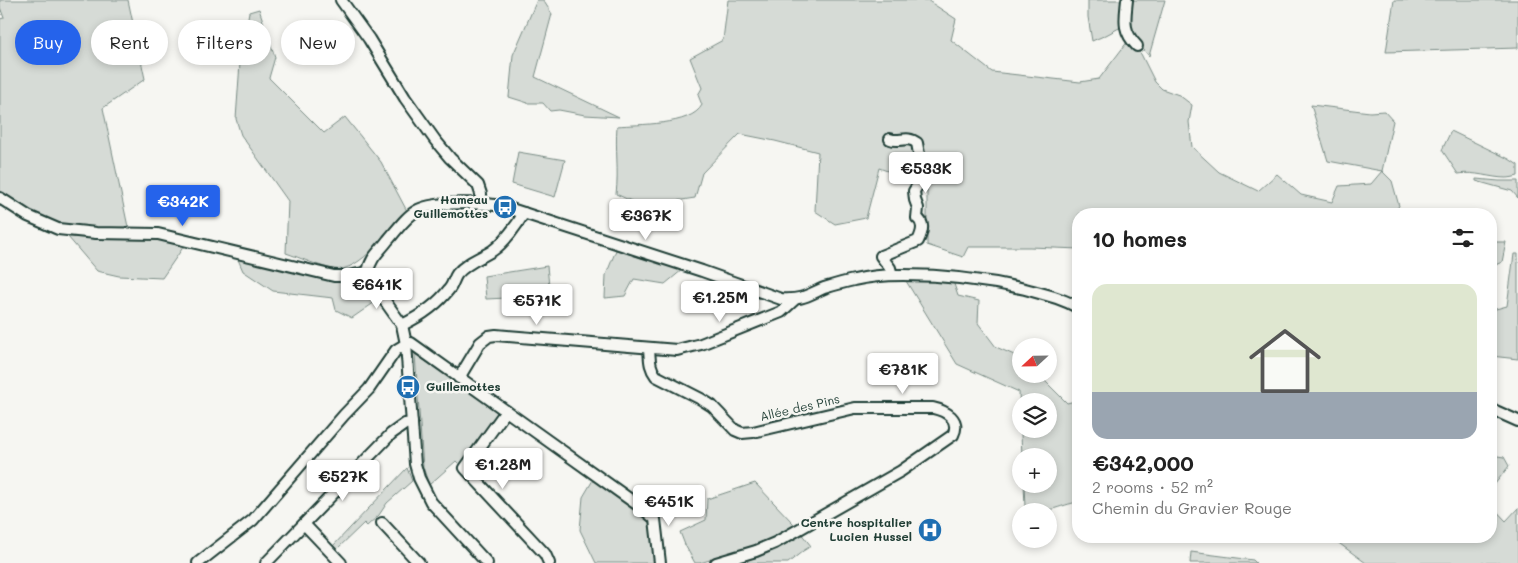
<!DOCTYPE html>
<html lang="en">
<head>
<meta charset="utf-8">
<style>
  body { margin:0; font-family:Mali,sans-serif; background:#f2f2f2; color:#222; height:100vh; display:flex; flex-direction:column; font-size:19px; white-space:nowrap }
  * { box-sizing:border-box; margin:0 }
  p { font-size:16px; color:#767676 }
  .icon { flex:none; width:28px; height:28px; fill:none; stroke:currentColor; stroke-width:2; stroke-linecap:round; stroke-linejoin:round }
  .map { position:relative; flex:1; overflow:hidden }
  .details { position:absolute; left:1072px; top:208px; width:425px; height:335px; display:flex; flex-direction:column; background:#fff; border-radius:20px; box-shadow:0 2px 8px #0003 }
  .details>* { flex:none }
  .hud { position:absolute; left:15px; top:20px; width:475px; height:45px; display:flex; gap:10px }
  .needle { width:32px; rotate:248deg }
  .buttons { position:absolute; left:1012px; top:338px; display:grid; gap:10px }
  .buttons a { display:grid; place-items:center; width:45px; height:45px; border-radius:50%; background:#fff; box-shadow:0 2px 8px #0003; font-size:25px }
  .price { position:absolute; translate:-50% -42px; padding:0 11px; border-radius:5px; background:#fff; color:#222; font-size:16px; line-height:32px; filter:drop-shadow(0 1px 2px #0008) }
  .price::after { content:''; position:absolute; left:50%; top:30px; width:15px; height:11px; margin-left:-8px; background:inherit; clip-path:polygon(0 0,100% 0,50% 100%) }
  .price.current { background:#2563eb; color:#fff }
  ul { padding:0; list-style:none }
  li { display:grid; align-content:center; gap:10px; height:265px; padding:0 20px }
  li span { display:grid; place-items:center; height:155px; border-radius:15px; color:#555 }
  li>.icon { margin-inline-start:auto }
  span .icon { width:90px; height:90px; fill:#fffc; stroke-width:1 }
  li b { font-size:21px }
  h2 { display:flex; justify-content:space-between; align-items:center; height:60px; padding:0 20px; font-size:21px }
  .chip { padding:0 18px; border-radius:22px; background:#fff; box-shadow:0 2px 8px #0003; font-size:18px; line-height:45px }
  .chip.current { background:#2563eb; color:#fff }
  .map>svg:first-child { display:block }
</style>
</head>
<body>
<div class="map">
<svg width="1518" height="563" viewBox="0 0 1518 563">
  <rect width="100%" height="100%" fill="#f6f6f2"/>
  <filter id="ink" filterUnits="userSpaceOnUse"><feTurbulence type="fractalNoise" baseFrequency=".02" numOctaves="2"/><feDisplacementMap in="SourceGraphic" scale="10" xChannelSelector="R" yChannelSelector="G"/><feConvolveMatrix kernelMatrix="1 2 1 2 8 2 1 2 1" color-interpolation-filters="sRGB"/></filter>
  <g filter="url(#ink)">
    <g fill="#d6dbd6" stroke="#7a8c85" fill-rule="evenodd">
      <path d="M 0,0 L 128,0 L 145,79 L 103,108 L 128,227 C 108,228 87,231 68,227 C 44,222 22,208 0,196 L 0,19 L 4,18 L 0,7 Z"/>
      <path d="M 537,0 L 543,0 L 552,14 L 535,77 L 619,117 L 585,115 L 559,110 L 550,111 L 543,103 L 528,103 L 509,97 L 513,55 Z"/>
      <path d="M 728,0 L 927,0 L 956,19 L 951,40 L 992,72 L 1080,82 L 1099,79 L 1128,41 L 1141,54 L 1155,82 L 1162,89 L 1179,95 L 1192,105 L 1189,122 L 1192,147 L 1219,172 L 1258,191 L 1277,174 L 1301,195 L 1332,202 L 1339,186 L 1371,184 L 1382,171 L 1328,161 L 1311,105 L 1370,112 L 1384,111 L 1393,121 L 1382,171 L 1392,181 L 1399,206 L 1391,214 L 1079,214 L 1079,249 L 1030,247 L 968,247 L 963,257 L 927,245 L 927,185 L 879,168 L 866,218 L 835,224 L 815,211 L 818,152 L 775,141 L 740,134 L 702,173 L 695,198 L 642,206 L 616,194 C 619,171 615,149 617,126 C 638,124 691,126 702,105 L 698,95 L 702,88 L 690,58 L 723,40 Z"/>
      <path d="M 1088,0 L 1122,0 L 1121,27 L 1106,35 L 1092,41 L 1088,17 Z"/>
      <path d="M 1132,0 L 1165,0 L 1149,56 L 1133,37 L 1130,29 Z"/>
      <path d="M 1394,0 L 1518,0 L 1518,48 L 1386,52 Z"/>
      <path d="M 259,9 L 275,57 L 269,78 L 324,133 L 345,117 L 381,162 L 407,211 C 392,227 359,274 334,269 C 320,267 301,258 286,253 L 288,201 L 241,135 L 236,119 L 240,63 L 249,12 Z"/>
      <path d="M 1451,131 L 1509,159 L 1518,165 L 1518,176 C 1514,177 1510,178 1506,178 C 1490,178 1475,171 1458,174 L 1442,150 Z"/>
      <path d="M 518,152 L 565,160 L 555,197 L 512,184 Z"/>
      <path d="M 1476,179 L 1499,181 L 1518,181 L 1518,198 L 1512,191 L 1476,181 Z"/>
      <path d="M 68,237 L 143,238 L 160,240 L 184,246 L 162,278 L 119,276 L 97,271 Z"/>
      <path d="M 1491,242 L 1506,242 L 1502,262 L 1491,267 Z"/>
      <path d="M 616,250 L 682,270 L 665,284 L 634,279 L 625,296 L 605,298 L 606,275 Z"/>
      <path d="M 1514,254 L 1518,254 L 1518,359 L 1491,356 L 1491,312 L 1492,310 L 1507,306 Z"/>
      <path d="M 237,257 L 339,281 L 364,284 L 370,287 L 378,300 L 352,318 L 336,310 L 333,298 L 273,291 L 243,271 Z"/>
      <path d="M 547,266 L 550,296 L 486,299 L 484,276 Z"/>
      <path d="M 929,279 L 953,281 L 958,296 L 979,301 L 978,323 L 996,347 L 1021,358 L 1021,374 L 1038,374 L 1067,403 L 1079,400 L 1079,502 C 1061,504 1041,518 1025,507 L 1024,484 L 1049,484 L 1049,456 L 1022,456 L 1019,392 L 957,364 L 906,281 ZM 1021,401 L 1049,401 L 1049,429 L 1021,429 Z"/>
      <path d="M 415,354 L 480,398 L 498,413 L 460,465 L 456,461 L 429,485 L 423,467 Z"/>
      <path d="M 1491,455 L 1504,457 L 1509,466 L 1491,489 Z"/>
      <path d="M 407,468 L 412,481 L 387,503 L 379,515 L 367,526 L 364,523 L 336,550 L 332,547 Z"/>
      <path d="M 593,480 L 652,521 L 656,563 L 596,563 L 580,530 L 583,497 Z"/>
      <path d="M 755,483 L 793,523 L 811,546 L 803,551 L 788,563 L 747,563 L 752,547 L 700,563 L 695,563 L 685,545 L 680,532 L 706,520 L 707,499 Z"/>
      <path d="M 1491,505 L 1506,521 L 1518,508 L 1518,563 L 1366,563 L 1329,536 L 1491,536 Z"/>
      <path d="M 1191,552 L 1253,560 L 1256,563 L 1190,563 Z"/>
    </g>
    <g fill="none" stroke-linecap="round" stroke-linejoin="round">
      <g stroke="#1f3d34" stroke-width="14">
        <g id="minor">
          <path d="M 341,0 L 369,39 L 405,98 L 435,140 L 450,158 L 478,185 L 481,194 L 481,204"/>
          <path d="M 1127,0 C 1125,20 1122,31 1137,46"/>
          <path d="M 890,139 C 899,143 907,135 917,143 L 920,160 L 925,174 L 914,191 L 915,200 L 918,208 L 917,218 C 925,223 922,233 918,241 L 881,256 L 890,268 L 892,275"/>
          <path d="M 0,198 L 28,216 L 58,229 L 96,233 L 158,234 L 334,276 L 348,276 L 368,272"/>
          <path d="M 368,272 C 370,258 380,251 388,240 C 397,230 406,216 418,210 C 435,201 487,202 505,207 L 702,271 L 781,299 C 802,300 806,296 824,288 C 834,285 844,282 854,280 C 870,276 887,275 903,275 C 947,275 982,279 1025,289 C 1043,294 1062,298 1079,308"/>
          <path d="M 368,272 L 375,287 L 402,325 L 406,344 L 415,464 L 419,478 L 431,502 L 487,563"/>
          <path d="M 402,325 C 421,316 438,304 450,288 C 453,284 454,278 457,274 C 466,263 480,258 492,251 C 504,243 517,225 524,213"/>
          <path d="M 649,349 C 650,359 649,367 656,376 L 701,399 L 712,406 L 735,430 L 742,433 L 753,432 L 855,408 L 933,408 C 946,411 961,419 953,435 L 901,471 L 775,543 L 756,551 L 716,563"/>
          <path d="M 459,378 L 480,343 L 489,336 L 496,335 L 677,350 L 701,344 L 781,312 L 794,300"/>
          <path d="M 1491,409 L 1518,421"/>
          <path d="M 506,411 L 465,468 L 545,554 L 549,563"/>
          <path d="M 382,523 L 419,563"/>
          <path d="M 304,524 L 341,563"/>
          <path d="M 198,563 L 253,520 L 344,415 L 369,389 L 396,350 L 406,344 L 411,343 L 642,508 L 655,519 L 660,563"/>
          <path d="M 266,563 L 391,434 L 405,424 L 412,423"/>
        </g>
      </g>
      <use href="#minor" stroke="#f6f6f2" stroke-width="10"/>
    </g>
  </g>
  <defs>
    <g id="bus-disc" transform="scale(1.25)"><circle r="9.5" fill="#1f6fb2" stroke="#f6f6f2"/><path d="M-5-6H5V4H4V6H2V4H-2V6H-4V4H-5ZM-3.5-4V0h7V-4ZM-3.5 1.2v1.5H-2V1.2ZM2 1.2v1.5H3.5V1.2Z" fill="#fff"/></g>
    <g id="hospital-disc" transform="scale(1.25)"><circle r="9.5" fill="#1f6fb2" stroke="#f6f6f2"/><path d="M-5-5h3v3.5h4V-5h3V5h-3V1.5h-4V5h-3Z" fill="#fff"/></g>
  </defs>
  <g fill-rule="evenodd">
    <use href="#bus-disc" x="505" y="207"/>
    <use href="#bus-disc" x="408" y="387"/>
    <use href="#hospital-disc" x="930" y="530"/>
  </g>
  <g text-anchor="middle" stroke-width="5" stroke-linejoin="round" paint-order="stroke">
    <g font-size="12" font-weight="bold" fill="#1f3d34" stroke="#f6f6f2" text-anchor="end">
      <text x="488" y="204">Hameau<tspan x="488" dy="14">Guillemottes</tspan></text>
      <text x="426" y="391" text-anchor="start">Guillemottes</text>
      <text x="912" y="527">Centre hospitalier<tspan x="912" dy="14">Lucien Hussel</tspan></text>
    </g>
    <g font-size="12" fill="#1f3d34" stroke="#f6f6f2">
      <text transform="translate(800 408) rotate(-13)" y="4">Allée des Pins</text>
    </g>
  </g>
</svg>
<div class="buttons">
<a><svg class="needle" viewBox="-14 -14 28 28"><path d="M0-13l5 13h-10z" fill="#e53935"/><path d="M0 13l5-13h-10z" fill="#767676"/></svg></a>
<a><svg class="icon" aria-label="layers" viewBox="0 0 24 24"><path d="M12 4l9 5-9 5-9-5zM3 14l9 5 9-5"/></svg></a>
<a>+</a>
<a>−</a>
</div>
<b class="price" style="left:926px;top:194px">€533K</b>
<b class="price current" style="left:183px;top:227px">€342K</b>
<b class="price" style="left:646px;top:241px">€367K</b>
<b class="price" style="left:377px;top:310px">€641K</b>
<b class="price" style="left:720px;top:323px">€1.25M</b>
<b class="price" style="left:537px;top:326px">€571K</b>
<b class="price" style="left:903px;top:395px">€781K</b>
<b class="price" style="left:503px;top:490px">€1.28M</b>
<b class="price" style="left:343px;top:502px">€527K</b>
<b class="price" style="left:669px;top:527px">€451K</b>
<div class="hud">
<a class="chip current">Buy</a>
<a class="chip">Rent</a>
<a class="chip">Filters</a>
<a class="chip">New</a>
</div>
<section class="details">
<h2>10 homes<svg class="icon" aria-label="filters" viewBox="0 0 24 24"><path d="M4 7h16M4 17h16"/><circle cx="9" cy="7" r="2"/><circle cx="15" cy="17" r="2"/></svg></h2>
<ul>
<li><span style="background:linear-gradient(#dfe7d0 70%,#9aa5b1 0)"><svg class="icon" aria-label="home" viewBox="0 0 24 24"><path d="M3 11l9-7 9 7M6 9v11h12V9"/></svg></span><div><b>€342,000</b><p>2 rooms · 52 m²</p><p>Chemin du Gravier Rouge</p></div></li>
</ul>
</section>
</div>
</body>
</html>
